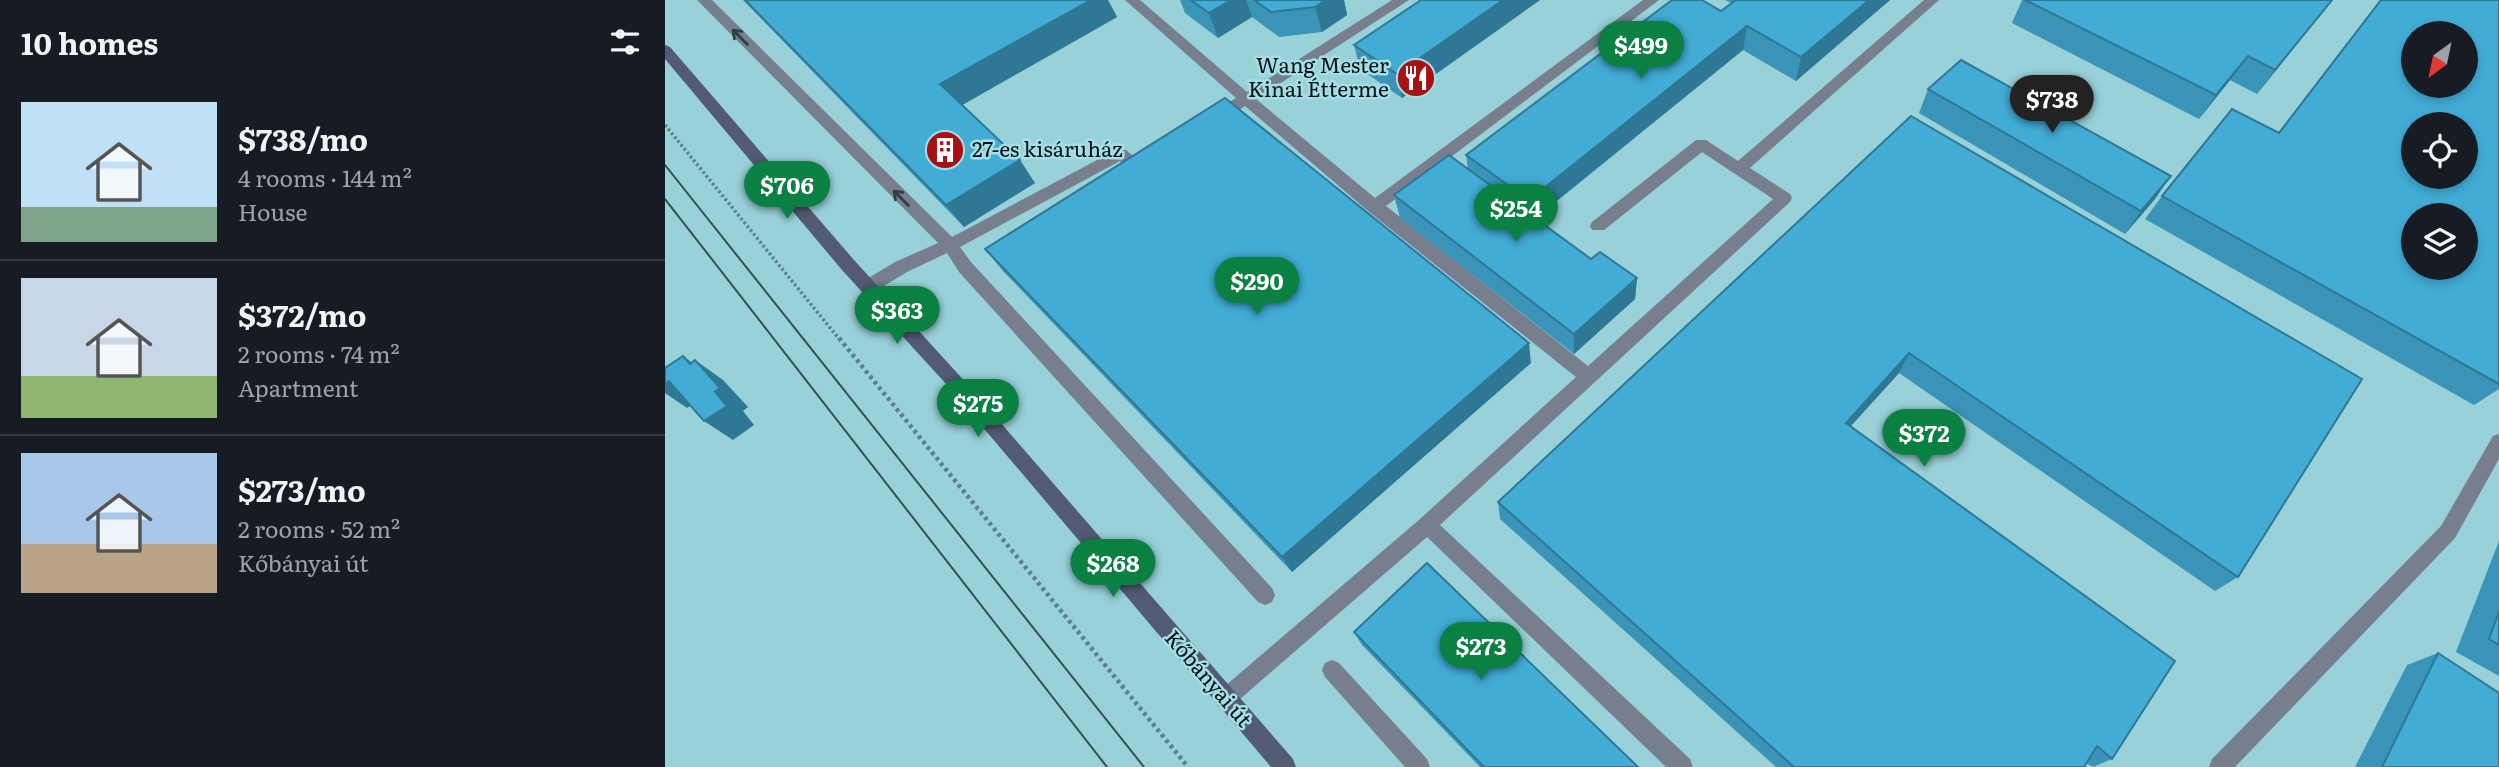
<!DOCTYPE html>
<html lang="en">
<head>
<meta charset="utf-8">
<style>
  body { margin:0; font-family:Literata,serif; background:#20242c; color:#f1f3f6; height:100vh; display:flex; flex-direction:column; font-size:26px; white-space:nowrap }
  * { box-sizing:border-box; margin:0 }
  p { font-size:23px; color:#9ea1a6 }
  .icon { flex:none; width:38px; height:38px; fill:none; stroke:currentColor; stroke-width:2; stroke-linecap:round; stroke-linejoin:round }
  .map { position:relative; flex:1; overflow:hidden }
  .drawer { display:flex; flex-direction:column; background:#171b24; width:665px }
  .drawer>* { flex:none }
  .needle { width:46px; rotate:213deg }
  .buttons { position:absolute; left:1736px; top:21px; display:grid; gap:14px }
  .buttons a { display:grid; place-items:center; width:77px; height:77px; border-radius:50%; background:#171b24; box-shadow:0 4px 10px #0003; font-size:35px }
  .price { position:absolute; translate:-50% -60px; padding:0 16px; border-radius:24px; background:#0b8043; color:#fff; font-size:23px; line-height:46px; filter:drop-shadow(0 2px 4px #0008) }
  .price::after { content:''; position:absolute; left:50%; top:42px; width:21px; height:16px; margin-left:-10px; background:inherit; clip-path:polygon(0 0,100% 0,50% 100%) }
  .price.on { background:#222; color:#fff }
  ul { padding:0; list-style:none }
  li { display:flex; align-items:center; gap:21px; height:175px; padding:0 21px }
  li+li { border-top:2px solid #363941 }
  li span { display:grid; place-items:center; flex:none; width:196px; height:140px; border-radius:0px; color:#555 }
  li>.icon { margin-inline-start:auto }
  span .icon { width:84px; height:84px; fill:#fffc; stroke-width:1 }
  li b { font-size:30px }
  h2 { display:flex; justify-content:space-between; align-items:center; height:84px; padding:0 21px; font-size:30px }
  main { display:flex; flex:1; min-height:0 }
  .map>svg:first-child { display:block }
</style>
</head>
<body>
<main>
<section class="drawer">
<h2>10 homes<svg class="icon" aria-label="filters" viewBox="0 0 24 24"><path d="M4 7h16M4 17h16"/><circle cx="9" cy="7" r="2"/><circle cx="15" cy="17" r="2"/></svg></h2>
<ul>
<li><span style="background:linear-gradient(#bfe0f5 75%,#7fa58c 0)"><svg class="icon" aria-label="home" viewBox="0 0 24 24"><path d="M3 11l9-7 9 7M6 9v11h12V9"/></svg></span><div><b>$738/mo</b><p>4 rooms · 144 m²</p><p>House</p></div></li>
<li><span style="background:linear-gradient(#c9d6e8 70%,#8fb573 0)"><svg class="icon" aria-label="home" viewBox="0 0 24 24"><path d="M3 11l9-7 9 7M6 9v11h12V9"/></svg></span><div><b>$372/mo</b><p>2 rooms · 74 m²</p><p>Apartment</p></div></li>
<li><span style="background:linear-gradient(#a9c7e8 65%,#b9a48a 0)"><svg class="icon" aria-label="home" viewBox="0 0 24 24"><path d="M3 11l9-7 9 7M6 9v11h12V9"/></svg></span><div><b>$273/mo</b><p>2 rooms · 52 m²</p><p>Kőbányai út</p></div></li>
</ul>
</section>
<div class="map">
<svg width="1834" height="767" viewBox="0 0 1834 767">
  <rect width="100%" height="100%" fill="#99d1d9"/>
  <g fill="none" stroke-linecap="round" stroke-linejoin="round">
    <path stroke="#598288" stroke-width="3.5" stroke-dasharray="2.5 2.5" stroke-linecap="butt" d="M 0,125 L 175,340"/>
    <path stroke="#598288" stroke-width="4.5" stroke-dasharray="3.5 3.5" stroke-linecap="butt" d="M 174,338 L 523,767"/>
    <g fill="#777e8e" fill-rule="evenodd">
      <path d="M 32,0 L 47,0 L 287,237 L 451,150 L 461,150 L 473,160 L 485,159 L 488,163 L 473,174 L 455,161 L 295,247 L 306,262 L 607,588 L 610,595 L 607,602 L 600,605 L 593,602 L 294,272 L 282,253 L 242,272 L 209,292 L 197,292 L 195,287 L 197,282 L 230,262 L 273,243 Z"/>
      <path d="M 460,0 L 475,0 L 582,92 L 727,0 L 744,0 L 591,99 L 710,198 L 978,0 L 994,0 L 721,206 L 923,366 L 1108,199 L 1037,152 L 939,230 L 927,230 L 925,226 L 927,222 L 1031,140 L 1041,140 L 1073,161 L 1259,0 L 1274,0 L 1085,168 L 1125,194 L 1127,198 L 1125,202 L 775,525 L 1025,759 L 1028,767 L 1001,767 L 762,537 L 567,706 L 560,709 L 553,706 L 550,699 L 553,692 L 755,519 L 911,377 L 703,211 L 580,106 L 556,122 L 546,122 L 544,118 L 546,114 L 571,98 Z"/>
      <path d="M 1834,434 L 1834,459 L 1790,538 L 1570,767 L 1544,767 L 1547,759 L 1776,526 L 1828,436 Z"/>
      <path d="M 667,660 L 674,663 L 762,759 L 765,767 L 740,767 L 660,677 L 657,670 L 660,663 Z"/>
    </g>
    <path fill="#525b73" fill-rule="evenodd" d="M 0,45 L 5,47 L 189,260 L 294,375 L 628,759 L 631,767 L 606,767 L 282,385 L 177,270 L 0,59 Z"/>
    <g stroke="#315155" stroke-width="2">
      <path d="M 0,165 L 479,767"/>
      <path d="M 0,199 L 442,767"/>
    </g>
  </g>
  <g fill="#3994b7">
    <path d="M 78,0 L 443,0 L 452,17 L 297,105 L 370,183 L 299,227 Z"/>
    <path d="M 515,0 L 679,0 L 682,15 L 657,32 L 614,37 L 587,17 L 553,38 L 520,13 Z"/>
    <path d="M 756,0 L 875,0 L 737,98 L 695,69 L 689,45 Z"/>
    <path d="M 1060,0 L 1225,0 L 1131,81 L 1078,50 L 870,219 L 926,259 L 972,278 L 970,299 L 909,354 L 735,218 L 729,195 L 803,169 L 801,155 L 1056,11 L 1066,3 Z"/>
    <path d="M 1357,0 L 1667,0 L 1592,94 L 1565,80 L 1534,119 L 1347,23 Z"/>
    <path d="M 1715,0 L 1834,0 L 1834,389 L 1809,405 L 1480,219 L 1497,196 L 1613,133 Z"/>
    <path d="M 1263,89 L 1490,199 L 1460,234 L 1254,113 Z"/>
    <path d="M 1246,116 L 1573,577 L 1550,591 L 1234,373 L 1186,426 L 1447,759 L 1428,767 L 1421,763 L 1419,767 L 1111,767 L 835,519 L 833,502 Z"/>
    <path d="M 320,249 L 866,363 L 627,572 L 338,271 Z"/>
    <path d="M 1834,541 L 1834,676 L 1791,652 Z"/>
    <path d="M 689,632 L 973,767 L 815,767 L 697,645 Z"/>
    <path d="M 1773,653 L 1834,767 L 1690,767 L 1742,665 Z"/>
  </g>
  <g fill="#2e7895">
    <path d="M 426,0 L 443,0 L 452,17 L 292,108 L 275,84 Z"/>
    <path d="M 566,0 L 581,0 L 587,17 L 553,38 L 544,13 Z"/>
    <path d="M 661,0 L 679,0 L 682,15 L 657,32 L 650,7 Z"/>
    <path d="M 838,0 L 875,0 L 737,98 L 732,74 Z"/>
    <path d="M 1204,0 L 1225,0 L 1131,81 L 1136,57 Z"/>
    <path d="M 1667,0 L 1592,94 L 1610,70 Z"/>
    <path d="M 1082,26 L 1078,50 L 865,222 L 864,200 Z"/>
    <path d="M 1583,56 L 1565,80 L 1534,119 L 1551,95 Z"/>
    <path d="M 355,160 L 370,183 L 299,227 L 281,205 Z"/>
    <path d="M 1506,176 L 1490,199 L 1460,234 L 1476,211 Z"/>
    <path d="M 972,278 L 970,299 L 909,354 L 909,334 Z"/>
    <path d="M 864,343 L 866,363 L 627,572 L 617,557 Z"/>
    <path d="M 1244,353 L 1234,373 L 1172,441 L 1181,423 Z"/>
    <path d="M 18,356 L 41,373 L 30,360 L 58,380 L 83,407 L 78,411 L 89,425 L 68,440 L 39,421 L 25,364 Z"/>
    <path d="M 4,381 L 33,401 L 22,408 L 0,393 L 0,384 Z"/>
  </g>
  <g fill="#42acd5" stroke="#2e7895" stroke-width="2" fill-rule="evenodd">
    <path d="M 80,0 L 426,0 L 275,84 L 355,160 L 281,205 Z"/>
    <path d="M 526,0 L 566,0 L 544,13 Z"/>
    <path d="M 589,0 L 661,0 L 650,7 L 606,12 Z"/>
    <path d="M 756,0 L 838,0 L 732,74 L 689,45 Z"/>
    <path d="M 1007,0 L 1037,0 L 1056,11 L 1071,0 L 1204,0 L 1136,57 L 1082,26 L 864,200 L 801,155 Z"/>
    <path d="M 1360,0 L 1667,0 L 1610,70 L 1583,56 L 1551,95 Z"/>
    <path d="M 1716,0 L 1834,0 L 1834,384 L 1497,196 L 1567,109 L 1614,133 ZM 1748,33 L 1801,33 L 1801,86 L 1748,86 ZM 1748,124 L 1801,124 L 1801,177 L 1748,177 ZM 1748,215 L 1801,215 L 1801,268 L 1748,268 Z"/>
    <path d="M 1296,60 L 1506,176 L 1476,211 L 1263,89 Z"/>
    <path d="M 560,98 L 864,343 L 617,557 L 320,249 Z"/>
    <path d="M 1246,116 L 1697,379 L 1573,577 L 1244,353 L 1181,423 L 1510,661 L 1447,759 L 1432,746 L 1419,767 L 1129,767 L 833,502 Z"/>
    <path d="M 784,155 L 926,259 L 935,252 L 972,278 L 909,334 L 729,195 Z"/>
    <path d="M 18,356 L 25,364 L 30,360 L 55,388 L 50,392 L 62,406 L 39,421 L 4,381 L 0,384 L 0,368 Z"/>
    <path d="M 762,563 L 973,767 L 819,767 L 689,632 Z"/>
    <path d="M 1834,612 L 1834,645 L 1824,639 Z"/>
    <path d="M 1773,653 L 1834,693 L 1834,767 L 1717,767 Z"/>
  </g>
  <defs><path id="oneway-shaft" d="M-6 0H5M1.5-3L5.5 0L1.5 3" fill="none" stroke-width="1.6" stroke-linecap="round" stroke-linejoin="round" transform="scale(1.75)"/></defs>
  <g stroke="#303e47">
    <use href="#oneway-shaft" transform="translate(75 37) rotate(-135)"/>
    <use href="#oneway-shaft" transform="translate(236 198) rotate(-135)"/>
  </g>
  <defs>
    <g id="restaurant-disc" transform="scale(2.0125)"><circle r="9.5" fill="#a71114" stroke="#a6dee6"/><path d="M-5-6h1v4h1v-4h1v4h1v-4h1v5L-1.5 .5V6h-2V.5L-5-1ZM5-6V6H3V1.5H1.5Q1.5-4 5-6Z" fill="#fff"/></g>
    <g id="building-disc" transform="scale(2.0125)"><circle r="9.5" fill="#a71114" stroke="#a6dee6"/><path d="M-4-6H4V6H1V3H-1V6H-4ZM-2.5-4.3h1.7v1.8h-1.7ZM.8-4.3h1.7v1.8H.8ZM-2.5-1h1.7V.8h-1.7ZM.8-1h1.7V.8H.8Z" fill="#fff"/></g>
  </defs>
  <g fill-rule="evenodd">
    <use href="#restaurant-disc" x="751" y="78"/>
    <use href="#building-disc" x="280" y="150"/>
  </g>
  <g text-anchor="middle" stroke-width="5" stroke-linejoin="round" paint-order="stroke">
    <g font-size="21" fill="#001417" stroke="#a6dee6" text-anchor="end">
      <text x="724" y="73">Wang Mester<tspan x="724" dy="24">Kinai Étterme</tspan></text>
      <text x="307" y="157" text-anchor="start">27-es kisáruház</text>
    </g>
    <g font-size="21" fill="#001417" stroke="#a6dee6">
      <text transform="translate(543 679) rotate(49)" y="7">Kőbányai út</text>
    </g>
  </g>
</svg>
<div class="buttons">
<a><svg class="needle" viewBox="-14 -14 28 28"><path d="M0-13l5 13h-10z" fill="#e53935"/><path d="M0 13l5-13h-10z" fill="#9ea1a6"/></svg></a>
<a><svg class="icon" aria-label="locate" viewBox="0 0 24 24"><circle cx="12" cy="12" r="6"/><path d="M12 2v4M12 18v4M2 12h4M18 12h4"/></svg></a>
<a><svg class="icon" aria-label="layers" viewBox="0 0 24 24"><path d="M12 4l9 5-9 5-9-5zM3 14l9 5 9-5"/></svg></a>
</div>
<b class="price" style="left:976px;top:81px">$499</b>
<b class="price on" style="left:1387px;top:135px">$738</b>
<b class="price" style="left:122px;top:221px">$706</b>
<b class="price" style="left:851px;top:244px">$254</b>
<b class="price" style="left:592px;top:317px">$290</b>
<b class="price" style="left:232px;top:346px">$363</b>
<b class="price" style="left:313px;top:439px">$275</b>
<b class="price" style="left:1259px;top:469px">$372</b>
<b class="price" style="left:448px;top:599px">$268</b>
<b class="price" style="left:816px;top:682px">$273</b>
</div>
</main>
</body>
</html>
